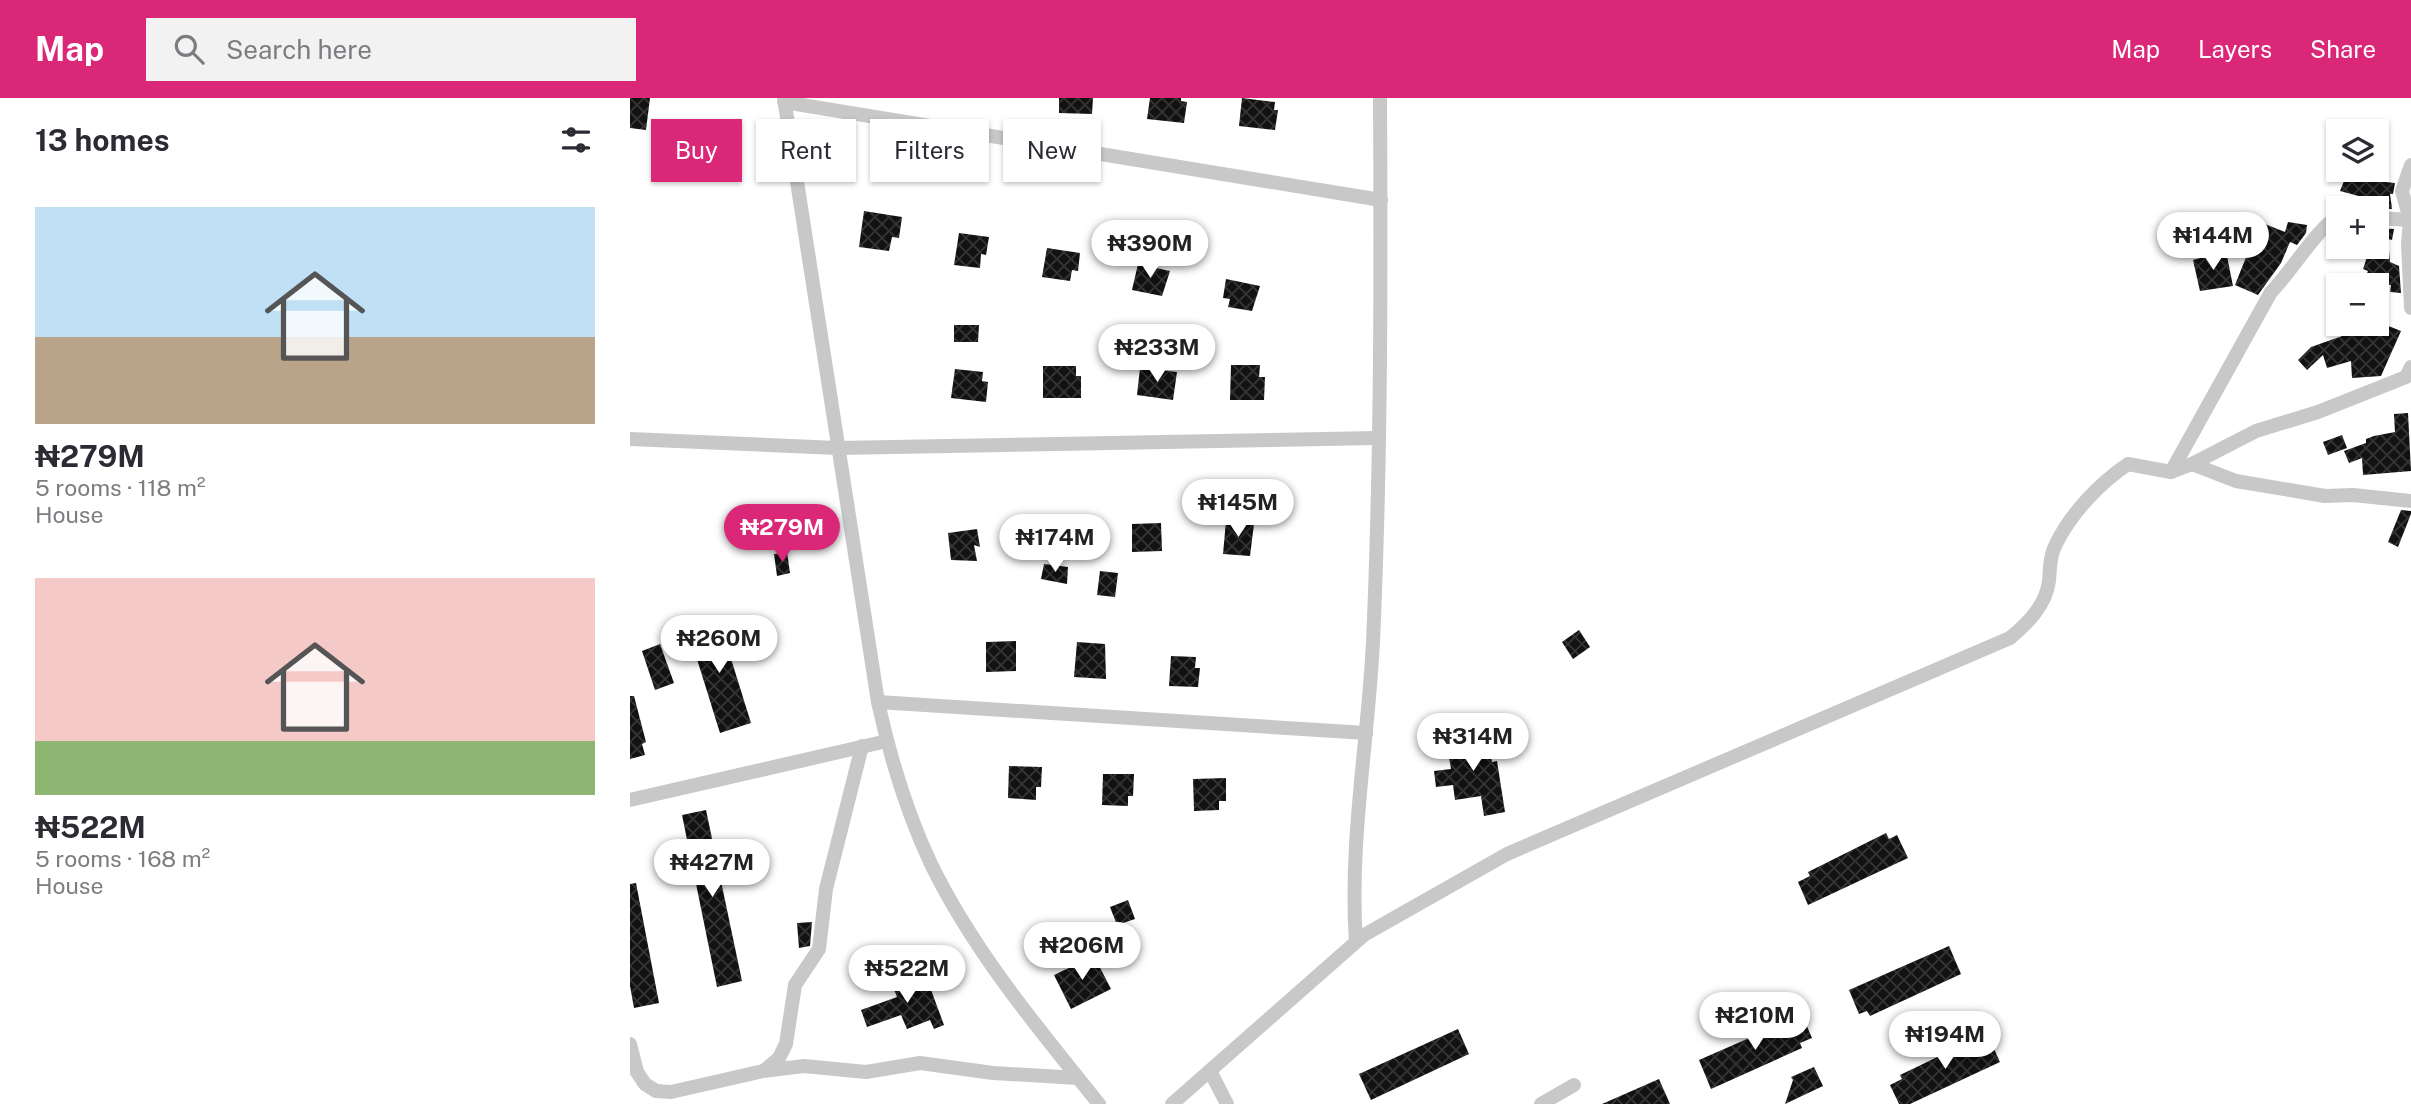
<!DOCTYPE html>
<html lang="en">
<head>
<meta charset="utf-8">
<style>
  body { margin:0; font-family:"Public Sans",sans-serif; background:#f2f2f3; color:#2b2b33; height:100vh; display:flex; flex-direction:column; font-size:26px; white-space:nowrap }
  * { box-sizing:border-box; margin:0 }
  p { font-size:23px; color:#7c7c81 }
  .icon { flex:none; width:38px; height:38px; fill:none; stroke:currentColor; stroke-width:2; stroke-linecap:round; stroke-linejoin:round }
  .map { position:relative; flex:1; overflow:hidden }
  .panel { display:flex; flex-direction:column; background:#fff; width:630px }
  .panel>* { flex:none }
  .banner { position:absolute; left:21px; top:21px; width:665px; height:63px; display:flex; gap:14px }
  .buttons { position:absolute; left:1696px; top:21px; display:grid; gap:14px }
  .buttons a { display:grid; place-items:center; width:63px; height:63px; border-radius:0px; background:#fff; box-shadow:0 2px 5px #0004; font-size:35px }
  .price { position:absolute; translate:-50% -60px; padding:0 16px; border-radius:24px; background:#fff; color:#222; font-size:23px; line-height:46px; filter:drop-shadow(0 2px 4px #0008) }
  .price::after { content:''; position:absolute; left:50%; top:42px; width:21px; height:16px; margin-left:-10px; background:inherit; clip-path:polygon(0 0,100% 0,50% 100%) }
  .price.active { background:#db2777; color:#fff }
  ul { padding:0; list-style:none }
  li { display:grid; align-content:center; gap:14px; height:371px; padding:0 35px }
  li span { display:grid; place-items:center; height:217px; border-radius:0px; color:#555 }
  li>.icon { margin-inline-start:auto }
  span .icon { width:126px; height:126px; fill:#fffc; stroke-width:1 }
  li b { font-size:30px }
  h2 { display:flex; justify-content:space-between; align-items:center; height:84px; padding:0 35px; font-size:30px }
  .chip { padding:0 24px; border-radius:0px; background:#fff; box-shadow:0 2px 5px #0004; font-size:24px; line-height:63px }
  .chip.active { background:#db2777; color:#fff }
  header { display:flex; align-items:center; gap:42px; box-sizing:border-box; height:98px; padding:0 35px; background:#db2777; color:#fff }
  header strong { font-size:33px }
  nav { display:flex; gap:38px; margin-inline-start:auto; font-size:24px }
  .search { width:490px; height:63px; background:#f2f2f3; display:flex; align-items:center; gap:18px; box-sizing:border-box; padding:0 24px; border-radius:0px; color:#7c7c81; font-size:26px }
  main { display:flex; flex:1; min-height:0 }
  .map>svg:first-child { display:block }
</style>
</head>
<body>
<header>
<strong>Map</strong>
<div class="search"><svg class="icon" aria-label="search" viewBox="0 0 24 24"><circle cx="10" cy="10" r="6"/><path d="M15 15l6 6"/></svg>Search here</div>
<nav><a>Map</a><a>Layers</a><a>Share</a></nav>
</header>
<main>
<section class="panel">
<h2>13 homes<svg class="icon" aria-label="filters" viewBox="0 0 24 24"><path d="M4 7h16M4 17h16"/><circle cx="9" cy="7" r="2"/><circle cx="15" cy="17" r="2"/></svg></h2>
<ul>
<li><span style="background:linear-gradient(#bfe0f5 60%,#b9a48a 0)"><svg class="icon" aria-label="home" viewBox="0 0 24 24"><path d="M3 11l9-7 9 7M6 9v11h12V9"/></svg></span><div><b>₦279M</b><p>5 rooms · 118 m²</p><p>House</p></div></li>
<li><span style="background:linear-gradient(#f6c9c9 75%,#8fb573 0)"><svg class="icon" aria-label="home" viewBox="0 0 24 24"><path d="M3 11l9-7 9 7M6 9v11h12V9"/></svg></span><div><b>₦522M</b><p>5 rooms · 168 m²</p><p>House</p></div></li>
</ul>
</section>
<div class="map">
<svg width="1781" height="1006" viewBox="0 0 1781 1006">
  <defs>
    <pattern id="building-cross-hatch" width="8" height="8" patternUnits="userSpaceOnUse" patternTransform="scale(1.75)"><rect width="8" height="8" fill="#121212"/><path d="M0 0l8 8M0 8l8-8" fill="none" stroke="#353535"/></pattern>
  </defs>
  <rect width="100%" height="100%" fill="#fff"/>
  <g fill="url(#building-cross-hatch)">
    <path d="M 0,0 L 20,0 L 16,32 L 0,30 Z"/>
    <path d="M 429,0 L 463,0 L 462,16 L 429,15 Z"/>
    <path d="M 520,0 L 551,0 L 551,3 L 557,4 L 554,25 L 517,21 Z"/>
    <path d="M 612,0 L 645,4 L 644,12 L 648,12 L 645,32 L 609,28 Z"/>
    <path d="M 1718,73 L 1746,83 L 1765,85 L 1763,96 L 1760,96 L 1762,111 L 1736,110 L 1736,100 L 1710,93 Z"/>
    <path d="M 234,113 L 272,119 L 269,140 L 262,139 L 259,153 L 229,149 Z"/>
    <path d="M 1630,124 L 1655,134 L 1658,124 L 1677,127 L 1676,135 L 1667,147 L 1660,144 L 1651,165 L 1628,197 L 1605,187 Z"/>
    <path d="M 1748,130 L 1764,131 L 1762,142 L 1758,141 L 1760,164 L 1769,168 L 1771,195 L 1760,194 L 1761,187 L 1732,187 L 1738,173 L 1733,171 L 1740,150 L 1746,152 Z"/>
    <path d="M 329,135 L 359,139 L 356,157 L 351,156 L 350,170 L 324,167 Z"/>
    <path d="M 417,150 L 450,155 L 448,173 L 442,172 L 440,183 L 412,179 Z"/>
    <path d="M 1596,153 L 1603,188 L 1570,193 L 1563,162 Z"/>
    <path d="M 508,166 L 540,173 L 532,198 L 502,192 Z"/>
    <path d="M 596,181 L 630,188 L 622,213 L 598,209 L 600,201 L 593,200 Z"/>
    <path d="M 1746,223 L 1771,233 L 1751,278 L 1722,280 L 1721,263 L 1697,270 L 1693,257 L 1677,272 L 1668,262 L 1681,249 L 1718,236 L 1718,226 L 1746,227 Z"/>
    <path d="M 324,227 L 349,227 L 348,244 L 324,244 Z"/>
    <path d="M 601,267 L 630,267 L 629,279 L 635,279 L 634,302 L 600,302 Z"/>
    <path d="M 413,268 L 446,268 L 446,278 L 451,278 L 451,300 L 413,300 Z"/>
    <path d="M 510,270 L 547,274 L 543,302 L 507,297 Z"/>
    <path d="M 325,271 L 353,274 L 352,283 L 358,284 L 356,304 L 321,300 Z"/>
    <path d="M 1778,315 L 1781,373 L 1733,377 L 1732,360 L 1719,365 L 1714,353 L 1736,345 L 1736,341 L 1744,338 L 1765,334 L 1764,316 Z"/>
    <path d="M 1712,337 L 1717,350 L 1698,357 L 1693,344 Z"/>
    <path d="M 1771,412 L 1781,413 L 1781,416 L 1768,449 L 1758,444 Z"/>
    <path d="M 596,423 L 624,426 L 620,458 L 593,456 Z"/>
    <path d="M 531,425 L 532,453 L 502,454 L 502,426 Z"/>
    <path d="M 440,428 L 441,444 L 437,444 L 437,456 L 410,458 L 408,430 Z"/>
    <path d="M 347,431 L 350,449 L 344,447 L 347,463 L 321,462 L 318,435 Z"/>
    <path d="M 157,454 L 160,475 L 147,478 L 144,456 Z"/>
    <path d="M 414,466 L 438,469 L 437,486 L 411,481 Z"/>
    <path d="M 470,473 L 488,475 L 485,499 L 467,497 Z"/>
    <path d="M 88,519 L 121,625 L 90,635 L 57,529 Z"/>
    <path d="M 949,532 L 960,549 L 943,561 L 932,544 Z"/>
    <path d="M 386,543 L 386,573 L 356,574 L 356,544 Z"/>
    <path d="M 447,544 L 475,546 L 476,581 L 444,579 Z"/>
    <path d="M 30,546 L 44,585 L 25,592 L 12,553 Z"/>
    <path d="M 541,558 L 566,559 L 565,570 L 570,570 L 568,589 L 539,588 Z"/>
    <path d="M 0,598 L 4,598 L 16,644 L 12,646 L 15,657 L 0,661 Z"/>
    <path d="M 857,635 L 862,664 L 867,663 L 875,714 L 854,718 L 851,698 L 825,702 L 823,687 L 806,689 L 804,673 L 821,671 L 816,641 Z"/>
    <path d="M 379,668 L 412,669 L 411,689 L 406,689 L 406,702 L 378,700 Z"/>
    <path d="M 473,676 L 504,676 L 503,698 L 498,698 L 498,708 L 472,707 Z"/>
    <path d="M 596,680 L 596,703 L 589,703 L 589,712 L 564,713 L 563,681 Z"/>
    <path d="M 76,712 L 112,883 L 87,889 L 52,717 Z"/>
    <path d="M 1256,735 L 1259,741 L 1267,737 L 1278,760 L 1178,807 L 1168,784 L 1180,778 L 1178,774 Z"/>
    <path d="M 6,785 L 29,905 L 4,910 L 0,888 L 0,786 Z"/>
    <path d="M 498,802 L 505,821 L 487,827 L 480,809 Z"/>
    <path d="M 182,824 L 180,848 L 169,850 L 167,825 Z"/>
    <path d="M 1319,848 L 1331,876 L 1240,918 L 1237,913 L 1229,916 L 1219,892 Z"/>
    <path d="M 464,858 L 481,891 L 441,911 L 424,877 Z"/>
    <path d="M 280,876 L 284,886 L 297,881 L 314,927 L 304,931 L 300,922 L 277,931 L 271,917 L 237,929 L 231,912 L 267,899 L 261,884 Z"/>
    <path d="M 1172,917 L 1182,940 L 1170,945 L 1172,950 L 1081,991 L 1069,962 Z"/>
    <path d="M 828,931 L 839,956 L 741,1002 L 729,976 Z"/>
    <path d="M 1349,939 L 1351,944 L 1359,940 L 1370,964 L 1280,1006 L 1269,1006 L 1260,987 L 1272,981 L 1270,977 Z"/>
    <path d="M 1184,969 L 1193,988 L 1155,1006 L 1163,982 L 1161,979 Z"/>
    <path d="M 1029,981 L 1040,1006 L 972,1006 Z"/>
  </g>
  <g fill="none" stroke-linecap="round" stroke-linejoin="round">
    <g stroke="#c8c8c8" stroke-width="14">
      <path d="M 154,0 L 248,604 C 260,659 277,715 301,766 C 344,854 408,930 469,1006"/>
      <path d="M 154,4 L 751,102"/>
      <path d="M 1781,67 L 1772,93 L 1780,122 L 1778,145 L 1781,210"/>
      <path d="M 1746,120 L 1780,122"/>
      <path d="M 0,341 L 207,350 L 748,340"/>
      <path d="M 1562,366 L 1606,383 L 1695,398 L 1723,397 L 1781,403"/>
      <path d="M 1541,374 L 1641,194 C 1658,178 1691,125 1708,119"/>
      <path d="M 248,604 L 736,635"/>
      <path d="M 0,702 L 257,643"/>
      <path d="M 726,844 C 719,745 738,644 743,544 C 751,363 751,181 750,0"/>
      <path d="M 0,946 L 7,974 L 15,986 L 26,993 L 41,994 L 133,973 L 174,968 L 236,974 L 290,965 L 363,975 L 448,980"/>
      <path d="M 135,972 L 149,960 L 156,946 L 165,887 L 189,851 L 196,791 L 232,648"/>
      <path d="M 580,973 L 597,1006"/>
      <path d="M 542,1006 L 734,837 L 877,756 L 1380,540 C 1398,525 1416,507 1419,483 C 1420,470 1420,457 1426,446 C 1441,415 1470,385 1498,366 L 1541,374 L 1562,366 L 1626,333 L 1688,314 L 1776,279 L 1781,269"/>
      <path d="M 911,1006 L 944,987"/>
    </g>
  </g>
</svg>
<div class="buttons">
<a><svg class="icon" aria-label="layers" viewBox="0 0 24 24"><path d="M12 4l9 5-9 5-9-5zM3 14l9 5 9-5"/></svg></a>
<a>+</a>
<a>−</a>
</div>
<b class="price" style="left:1583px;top:174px">₦144M</b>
<b class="price" style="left:520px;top:182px">₦390M</b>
<b class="price" style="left:527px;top:286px">₦233M</b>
<b class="price" style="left:608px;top:441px">₦145M</b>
<b class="price active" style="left:152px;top:466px">₦279M</b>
<b class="price" style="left:425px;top:476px">₦174M</b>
<b class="price" style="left:89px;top:577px">₦260M</b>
<b class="price" style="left:843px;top:675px">₦314M</b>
<b class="price" style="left:82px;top:801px">₦427M</b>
<b class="price" style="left:452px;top:884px">₦206M</b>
<b class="price" style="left:277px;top:907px">₦522M</b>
<b class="price" style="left:1125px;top:954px">₦210M</b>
<b class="price" style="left:1315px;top:973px">₦194M</b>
<div class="banner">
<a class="chip active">Buy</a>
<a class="chip">Rent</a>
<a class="chip">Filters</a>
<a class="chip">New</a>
</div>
</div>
</main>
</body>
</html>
